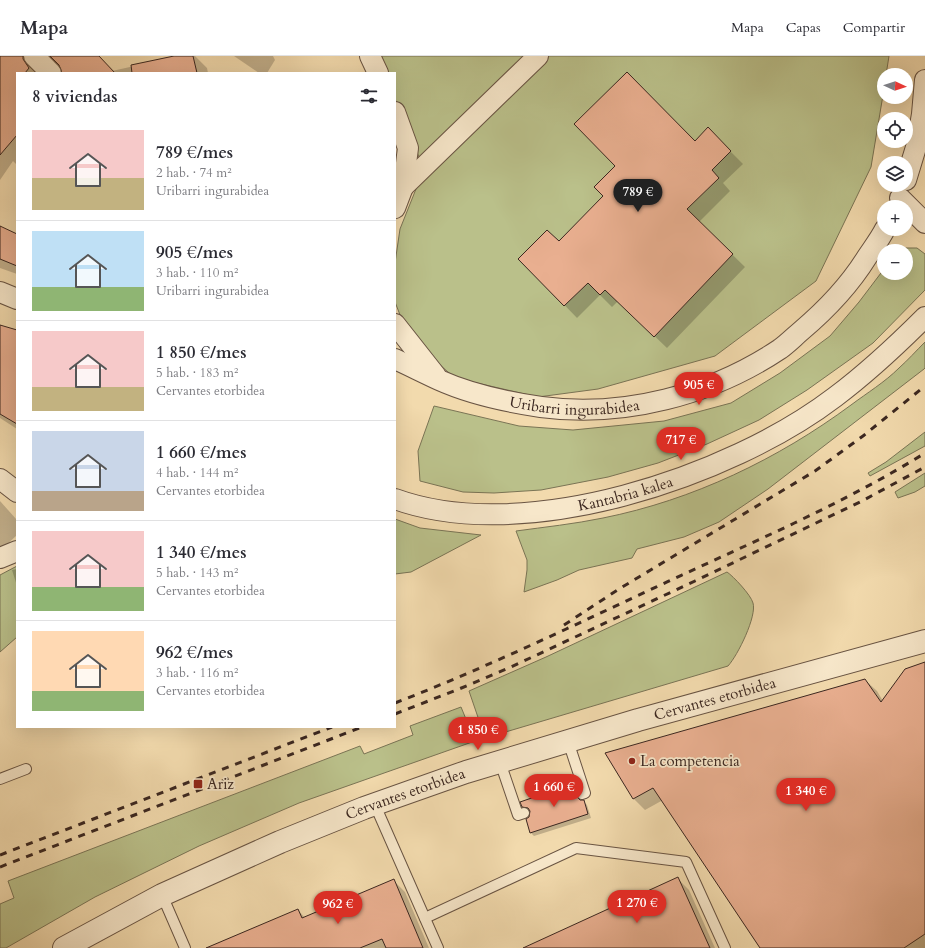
<!DOCTYPE html>
<html lang="es">
<head>
<meta charset="utf-8">
<style>
  body { margin:0; font-family:Cardo,serif; background:#f7f7f7; color:#2b2b33; height:100vh; display:flex; flex-direction:column; font-size:15px; white-space:nowrap }
  * { box-sizing:border-box; margin:0 }
  p { font-size:13px; color:#7c7c81 }
  .icon { flex:none; width:22px; height:22px; fill:none; stroke:currentColor; stroke-width:2; stroke-linecap:round; stroke-linejoin:round }
  .map { position:relative; flex:1; overflow:hidden }
  .drawer { position:absolute; left:16px; top:16px; width:380px; height:656px; display:flex; flex-direction:column; background:#fff; border-radius:0px; box-shadow:0 4px 16px #0002 }
  .drawer>* { flex:none }
  .needle { width:26px; rotate:93deg }
  .tools { position:absolute; left:877px; top:12px; display:grid; gap:8px }
  .tools a { display:grid; place-items:center; width:36px; height:36px; border-radius:50%; background:#fff; box-shadow:0 4px 16px #0002; font-size:20px }
  .price { position:absolute; translate:-50% -34px; padding:0 9px; border-radius:14px; background:#d93025; color:#fff; font-size:13px; line-height:26px; filter:drop-shadow(0 1px 2px #0008) }
  .price::after { content:''; position:absolute; left:50%; top:24px; width:12px; height:9px; margin-left:-6px; background:inherit; clip-path:polygon(0 0,100% 0,50% 100%) }
  .price.active { background:#222; color:#fff }
  ul { padding:0; list-style:none }
  li { display:flex; align-items:center; gap:12px; height:100px; padding:0 16px }
  li+li { border-top:1px solid #e1e1e2 }
  li span { display:grid; place-items:center; flex:none; width:112px; height:80px; border-radius:0px; color:#555 }
  li>.icon { margin-inline-start:auto }
  span .icon { width:48px; height:48px; fill:#fffc; stroke-width:1 }
  li b { font-size:17px }
  h2 { display:flex; justify-content:space-between; align-items:center; height:48px; padding:0 16px; font-size:17px }
  header { display:flex; align-items:center; gap:24px; box-sizing:border-box; height:56px; padding:0 20px; background:#fff; border-bottom:1px solid #e1e1e2 }
  header strong { font-size:19px }
  nav { display:flex; gap:22px; margin-inline-start:auto; font-size:14px }
  .map>svg:first-child { display:block }
</style>
</head>
<body>
<header>
<strong>Mapa</strong>
<nav><a>Mapa</a><a>Capas</a><a>Compartir</a></nav>
</header>
<div class="map">
<svg width="925" height="892" viewBox="0 0 925 892">
  <rect width="100%" height="100%" fill="#f2daad"/>
  <filter id="stains"><feTurbulence type="fractalNoise" baseFrequency=".005" numOctaves="4"/><feColorMatrix values="0 0 0 0 .2 0 0 0 0 .09 0 0 0 0 .02 0 0 0 .5 -.17"/></filter>
  <radialGradient id="worn" r=".72"><stop offset=".6" stop-color="#630" stop-opacity="0"/><stop offset="1" stop-color="#630" stop-opacity=".3"/></radialGradient>
  <g fill="#bac08a" stroke="#7a7455">
    <path d="M 378,0 L 889,0 L 886,19 L 884,19 L 884,33 L 871,111 L 816,225 L 715,300 L 598,333 L 538,341 L 455,322 L 409,282 L 395,246 L 395,207 L 400,173 L 424,113 L 395,43 L 395,17 L 385,17 Z"/>
    <path d="M 906,192 L 917,192 L 925,198 L 925,234 L 873,287 L 807,334 L 759,364 L 707,388 L 658,407 L 608,421 L 541,434 L 494,437 L 463,436 L 420,425 L 418,395 L 434,350 L 519,370 L 573,374 L 664,365 L 731,347 L 780,317 L 830,280 L 859,246 L 884,213 L 884,217 L 906,217 L 906,195 L 898,195 Z"/>
    <path d="M 925,286 L 925,312 L 924,313 L 768,433 L 719,466 L 684,481 L 637,493 L 632,502 L 579,514 L 557,524 L 524,536 L 527,514 L 527,504 L 516,475 C 545,471 574,468 603,462 C 693,444 778,403 851,349 C 867,337 885,326 899,312 C 908,304 916,295 925,286 Z"/>
    <path d="M 925,376 L 925,390 L 870,420 L 868,417 L 886,406 Z"/>
    <path d="M 925,417 L 925,430 L 915,436 L 898,442 L 895,436 Z"/>
    <path d="M 395,463 L 420,472 L 481,479 L 411,516 L 395,518 Z"/>
    <path d="M 17,510 L 17,581 L 0,596 L 0,519 Z"/>
    <path d="M 727,516 C 733,520 751,539 753,547 C 757,560 738,599 728,610 L 492,680 L 487,679 L 483,676 L 469,635 L 546,601 Z"/>
    <path d="M 461,651 L 475,685 L 299,747 L 199,790 L 95,841 L 6,892 L 0,892 L 0,848 L 14,842 L 8,825 L 360,690 L 364,698 L 413,679 L 410,670 Z"/>
  </g>
  <g fill="#0003">
    <path d="M 0,0 L 23,0 L 37,15 L 37,17 L 17,17 L 17,109 L 13,105 L 0,124 Z"/>
    <path d="M 42,0 L 99,0 L 112,15 L 179,0 L 195,0 L 207,12 L 208,17 L 63,17 L 58,6 L 52,3 L 46,4 Z"/>
    <path d="M 234,0 L 273,0 L 275,4 L 267,17 L 259,17 Z"/>
    <path d="M 720,85 L 743,108 L 723,127 L 730,135 L 699,166 L 745,211 L 667,292 L 618,245 L 612,251 L 600,239 L 577,262 L 520,203 L 559,187 L 695,86 Z"/>
    <path d="M 0,172 L 17,178 L 17,218 L 0,212 Z"/>
    <path d="M 0,270 L 17,276 L 17,373 L 0,362 Z"/>
    <path d="M 0,445 L 17,464 L 17,479 L 0,495 Z"/>
    <path d="M 17,513 L 17,530 L 12,514 Z"/>
    <path d="M 925,607 L 925,892 L 761,892 L 663,744 L 645,754 L 634,743 L 607,698 L 865,624 L 877,635 L 883,645 Z"/>
    <path d="M 575,729 L 578,732 L 580,738 L 579,744 L 583,745 L 587,749 L 591,762 L 534,780 L 531,777 L 527,764 L 530,762 L 531,755 L 527,754 L 523,750 Z"/>
    <path d="M 677,822 L 689,834 L 715,892 L 526,892 Z"/>
    <path d="M 394,825 L 405,836 L 429,892 L 208,892 L 298,854 L 305,862 Z"/>
  </g>
  <g fill="#e9af90" stroke="#3b2720">
    <path d="M 0,0 L 23,0 L 23,3 L 29,12 L 25,17 L 17,17 L 17,79 L 0,99 Z"/>
    <path d="M 50,0 L 99,0 L 115,17 L 62,17 L 59,9 Z"/>
    <path d="M 174,0 L 193,0 L 197,17 L 132,17 L 131,9 Z"/>
    <path d="M 627,16 L 695,85 L 708,71 L 731,95 L 712,114 L 719,122 L 687,153 L 733,198 L 654,281 L 605,234 L 600,239 L 588,227 L 564,250 L 518,203 L 547,174 L 559,185 L 603,140 L 594,131 L 615,110 L 574,68 Z"/>
    <path d="M 0,170 L 17,178 L 17,210 L 0,203 Z"/>
    <path d="M 0,269 L 17,274 L 17,368 L 0,358 Z"/>
    <path d="M 925,606 L 925,878 L 904,892 L 760,892 L 653,732 L 633,743 L 605,697 L 865,623 L 881,646 L 905,613 Z"/>
    <path d="M 575,727 L 577,734 L 576,740 L 580,744 L 584,744 L 588,758 L 530,777 L 526,763 L 529,761 L 530,755 L 528,752 L 522,751 L 520,746 Z"/>
    <path d="M 678,821 L 710,892 L 523,892 Z"/>
    <path d="M 394,823 L 423,892 L 386,892 L 382,883 L 360,892 L 206,892 L 298,853 L 302,862 Z"/>
  </g>
  <g fill="none" stroke-linecap="round" stroke-linejoin="round">
    <g stroke="#695443" stroke-width="12">
      <g id="service">
        <path d="M 568,685 L 585,737 L 582,738"/>
        <path d="M 500,706 L 518,759 L 524,757"/>
        <path d="M 0,723 L 26,713"/>
        <path d="M 375,749 L 438,892"/>
        <path d="M 162,839 L 185,892"/>
        <path d="M 425,862 L 576,792 L 686,806 L 725,892"/>
      </g>
    </g>
    <g stroke="#695443" stroke-width="22">
      <g id="minor">
        <path d="M 34,0 L 51,17"/>
        <path d="M 370,0 L 378,17"/>
        <path d="M 395,56 L 408,92 L 403,131 L 395,152"/>
        <path d="M 906,124 L 917,88 L 922,58 L 925,24"/>
        <path d="M 403,131 L 538,0"/>
        <path d="M 900,142 L 925,167"/>
        <path d="M 0,236 L 17,243"/>
        <path d="M 395,268 L 436,320"/>
        <path id="s1" d="M 395,303 C 410,310 424,317 439,324 C 470,338 507,346 541,351 C 624,362 711,339 780,293 C 787,288 794,281 801,275 C 827,253 849,230 867,201 C 873,192 880,183 885,173"/>
        <path d="M 0,423 L 17,436"/>
        <path id="s2" d="M 395,443 C 524,490 730,421 835,341 C 867,317 897,289 925,261"/>
        <path d="M 0,502 L 17,495"/>
      </g>
    </g>
    <g stroke="#695443" stroke-width="24">
      <g id="tertiary">
        <path id="s3" d="M 64,892 L 162,839 L 280,786 L 364,752 L 466,716 L 638,664 L 925,585"/>
      </g>
    </g>
    <use href="#service" stroke="#f7e7ca" stroke-width="10"/>
    <use href="#minor" stroke="#f7e7ca" stroke-width="20"/>
    <use href="#tertiary" stroke="#f7e7ca" stroke-width="22"/>
    <g stroke="#3b2720" stroke-width="3" stroke-dasharray="7 7" stroke-linecap="butt">
      <path d="M 564,569 L 619,533 L 815,415 L 863,380 L 925,330"/>
      <path d="M 395,647 C 493,609 587,563 682,519 C 764,481 848,445 925,397"/>
      <path d="M 395,658 L 459,633 L 511,611 L 695,525 L 862,445 L 925,411"/>
      <path d="M 0,799 L 332,671"/>
      <path d="M 0,811 L 362,671"/>
    </g>
  </g>
  <g fill="#8f2418" stroke="#f7e7ca" stroke-width="1.5">
    <circle cx="632" cy="705" r="4"/>
    <rect x="193" y="723" width="10" height="10" rx="2"/>
  </g>
  <g text-anchor="middle" stroke-width="3.5" stroke-linejoin="round" paint-order="stroke">
    <g font-size="15" fill="#3b2720" stroke="#f7e7ca">
      <text dy="5" stroke="none"><textPath href="#s1" startOffset="188">Uribarri ingurabidea</textPath></text>
      <text dy="5" stroke="none"><textPath href="#s2" startOffset="234">Kantabria kalea</textPath></text>
      <text dy="5" stroke="none"><textPath href="#s3" startOffset="699">Cervantes etorbidea</textPath></text>
      <text dy="5" stroke="none"><textPath href="#s3" startOffset="375">Cervantes etorbidea</textPath></text>
    </g>
    <g font-size="15" fill="#3b2720" stroke="#f7e7ca" text-anchor="start">
      <text x="640" y="710">La competencia</text>
      <text x="207" y="733">Ariz</text>
    </g>
  </g>
  <rect width="100%" height="100%" filter="url(#stains)"/>
  <rect width="100%" height="100%" fill="url(#worn)"/>
</svg>
<div class="tools">
<a><svg class="needle" viewBox="-14 -14 28 28"><path d="M0-13l5 13h-10z" fill="#e53935"/><path d="M0 13l5-13h-10z" fill="#7c7c81"/></svg></a>
<a><svg class="icon" aria-label="locate" viewBox="0 0 24 24"><circle cx="12" cy="12" r="6"/><path d="M12 2v4M12 18v4M2 12h4M18 12h4"/></svg></a>
<a><svg class="icon" aria-label="layers" viewBox="0 0 24 24"><path d="M12 4l9 5-9 5-9-5zM3 14l9 5 9-5"/></svg></a>
<a>+</a>
<a>−</a>
</div>
<b class="price active" style="left:638px;top:157px">789 €</b>
<b class="price" style="left:699px;top:350px">905 €</b>
<b class="price" style="left:681px;top:405px">717 €</b>
<b class="price" style="left:478px;top:695px">1 850 €</b>
<b class="price" style="left:554px;top:752px">1 660 €</b>
<b class="price" style="left:806px;top:756px">1 340 €</b>
<b class="price" style="left:637px;top:868px">1 270 €</b>
<b class="price" style="left:338px;top:869px">962 €</b>
<section class="drawer">
<h2>8 viviendas<svg class="icon" aria-label="filters" viewBox="0 0 24 24"><path d="M4 7h16M4 17h16"/><circle cx="9" cy="7" r="2"/><circle cx="15" cy="17" r="2"/></svg></h2>
<ul>
<li><span style="background:linear-gradient(#f6c9c9 60%,#c2b280 0)"><svg class="icon" aria-label="home" viewBox="0 0 24 24"><path d="M3 11l9-7 9 7M6 9v11h12V9"/></svg></span><div><b>789 €/mes</b><p>2 hab. · 74 m²</p><p>Uribarri ingurabidea</p></div></li>
<li><span style="background:linear-gradient(#bfe0f5 70%,#8fb573 0)"><svg class="icon" aria-label="home" viewBox="0 0 24 24"><path d="M3 11l9-7 9 7M6 9v11h12V9"/></svg></span><div><b>905 €/mes</b><p>3 hab. · 110 m²</p><p>Uribarri ingurabidea</p></div></li>
<li><span style="background:linear-gradient(#f6c9c9 70%,#c2b280 0)"><svg class="icon" aria-label="home" viewBox="0 0 24 24"><path d="M3 11l9-7 9 7M6 9v11h12V9"/></svg></span><div><b>1 850 €/mes</b><p>5 hab. · 183 m²</p><p>Cervantes etorbidea</p></div></li>
<li><span style="background:linear-gradient(#c9d6e8 75%,#b9a48a 0)"><svg class="icon" aria-label="home" viewBox="0 0 24 24"><path d="M3 11l9-7 9 7M6 9v11h12V9"/></svg></span><div><b>1 660 €/mes</b><p>4 hab. · 144 m²</p><p>Cervantes etorbidea</p></div></li>
<li><span style="background:linear-gradient(#f6c9c9 70%,#8fb573 0)"><svg class="icon" aria-label="home" viewBox="0 0 24 24"><path d="M3 11l9-7 9 7M6 9v11h12V9"/></svg></span><div><b>1 340 €/mes</b><p>5 hab. · 143 m²</p><p>Cervantes etorbidea</p></div></li>
<li><span style="background:linear-gradient(#ffd9b3 75%,#8fb573 0)"><svg class="icon" aria-label="home" viewBox="0 0 24 24"><path d="M3 11l9-7 9 7M6 9v11h12V9"/></svg></span><div><b>962 €/mes</b><p>3 hab. · 116 m²</p><p>Cervantes etorbidea</p></div></li>
</ul>
</section>
</div>
</body>
</html>
